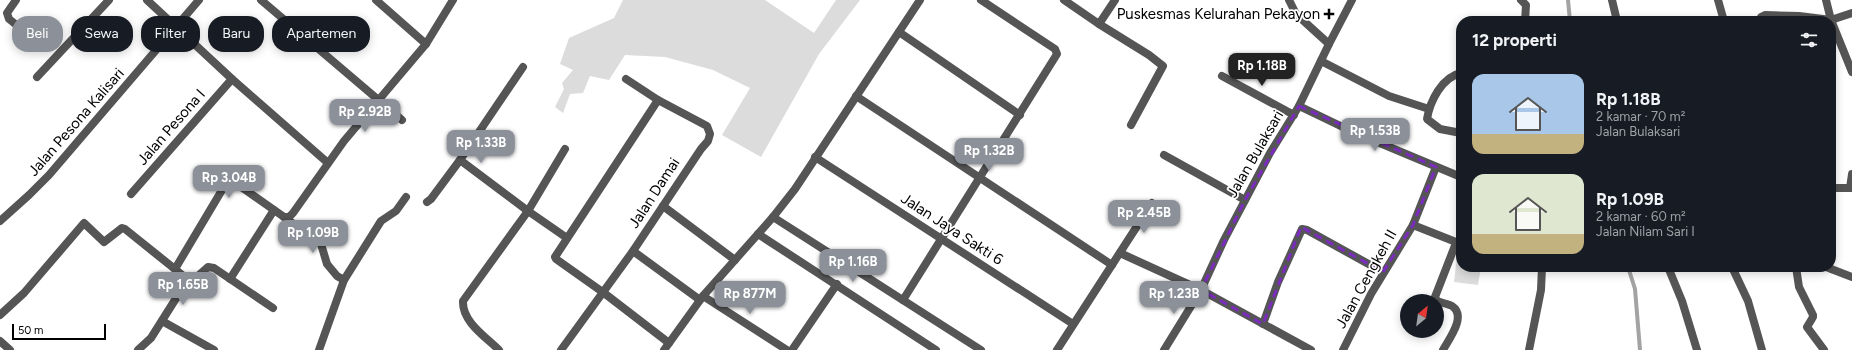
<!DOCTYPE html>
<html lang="id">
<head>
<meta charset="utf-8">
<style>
  body { margin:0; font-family:Figtree,sans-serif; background:#242831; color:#f1f3f6; height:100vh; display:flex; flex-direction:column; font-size:15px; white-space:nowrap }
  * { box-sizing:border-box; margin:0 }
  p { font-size:13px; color:#9ea1a6 }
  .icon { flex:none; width:22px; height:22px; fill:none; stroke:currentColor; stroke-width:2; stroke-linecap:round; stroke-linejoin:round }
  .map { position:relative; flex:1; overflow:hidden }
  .details { position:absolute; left:1456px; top:16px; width:380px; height:256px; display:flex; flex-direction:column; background:#171b24; border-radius:16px; box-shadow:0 2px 10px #0003 }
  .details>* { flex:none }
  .top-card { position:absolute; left:12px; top:16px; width:380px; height:36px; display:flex; gap:8px }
  .needle { width:26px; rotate:29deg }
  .fabs { position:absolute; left:1400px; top:294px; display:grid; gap:8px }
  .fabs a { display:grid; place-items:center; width:44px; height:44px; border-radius:50%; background:#171b24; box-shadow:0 2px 10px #0003; font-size:20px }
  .scale { position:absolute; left:12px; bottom:10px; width:94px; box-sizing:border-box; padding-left:4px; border:2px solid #000; border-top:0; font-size:11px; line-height:14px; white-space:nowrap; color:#000; -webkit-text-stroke:3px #fff; paint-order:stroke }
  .price { position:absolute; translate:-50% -34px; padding:0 9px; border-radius:8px; background:#8c9099; color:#fff; font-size:13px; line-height:26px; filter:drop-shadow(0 1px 2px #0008) }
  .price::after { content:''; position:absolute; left:50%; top:24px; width:12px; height:9px; margin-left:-6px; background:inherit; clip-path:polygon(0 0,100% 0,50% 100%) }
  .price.on { background:#222; color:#fff }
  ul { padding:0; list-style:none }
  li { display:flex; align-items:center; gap:12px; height:100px; padding:0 16px }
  li span { display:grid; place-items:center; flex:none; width:112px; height:80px; border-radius:12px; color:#555 }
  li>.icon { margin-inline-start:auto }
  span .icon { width:48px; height:48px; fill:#fffc; stroke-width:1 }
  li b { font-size:17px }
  h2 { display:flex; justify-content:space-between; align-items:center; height:48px; padding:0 16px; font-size:17px }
  .tag { padding:0 14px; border-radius:16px; background:#171b24; box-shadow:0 2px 10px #0003; font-size:14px; line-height:36px }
  .tag.on { background:#8c9099; color:#fff }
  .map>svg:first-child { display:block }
</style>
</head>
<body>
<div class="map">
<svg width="1852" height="350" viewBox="0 0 1852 350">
  <rect width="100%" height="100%" fill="#fff"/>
  <g fill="#dcdcdc">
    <path d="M 623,0 L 765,0 L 814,33 L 836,0 L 860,0 L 819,54 L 761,157 L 722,135 L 750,88 L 713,70 L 665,57 L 625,55 L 609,80 L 590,76 L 583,93 L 570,94 L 563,113 L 555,107 L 564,89 L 562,83 L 573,70 L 560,64 L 569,38 L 614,18 Z"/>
    <path d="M 1458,248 L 1461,249 L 1461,267 L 1481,267 L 1478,285 L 1454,282 Z"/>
  </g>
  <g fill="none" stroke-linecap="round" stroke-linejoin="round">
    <g stroke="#a3a3a3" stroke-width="4">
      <path d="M 1568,0 L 1570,21"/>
      <path d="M 1628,267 L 1635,289 L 1640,350"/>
    </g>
    <g stroke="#555" stroke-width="8">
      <path d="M 16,0 L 7,13 L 9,19 L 34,39"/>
      <path d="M 147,0 L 232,79 L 328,163"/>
      <path d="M 261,0 L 402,120"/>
      <path d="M 376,0 L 426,44"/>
      <path d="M 1064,0 L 1099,24"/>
      <path d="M 1115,0 L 1099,24 L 1149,55 L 1163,66 L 1131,125"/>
      <path d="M 1521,0 L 1526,5 L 1525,21"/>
      <path d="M 1612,0 L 1617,21"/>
      <path d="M 1718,0 L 1724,21"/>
      <path d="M 1826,0 L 1831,20 L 1852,72"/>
      <path d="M 1760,21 L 1761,17 L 1765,15 L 1799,16 L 1831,20 L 1852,13"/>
      <path d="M 899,32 L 1020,115"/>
      <path d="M 1329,44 L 1352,0"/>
      <path d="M 1321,61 L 1389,96 L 1429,109"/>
      <path d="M 523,67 L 460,160 L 528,211 L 567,238"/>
      <path d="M 1461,73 C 1442,77 1430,101 1427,119 L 1440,129 L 1461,133"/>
      <path d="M 1222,76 L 1294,115"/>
      <path d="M 37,77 L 109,0"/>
      <path d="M 856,96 L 1112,265"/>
      <path d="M 658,100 L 555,257 L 556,259 L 604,293 L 669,343"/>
      <path d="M 1299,106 L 1351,131 L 1461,177"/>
      <path d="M 1164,155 L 1245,200"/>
      <path d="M 815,157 L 1073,324"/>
      <path d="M 1831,188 L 1852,188"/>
      <path d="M 1850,188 L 1852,174"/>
      <path d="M 131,194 L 232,79"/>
      <path d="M 427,202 L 431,199 L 460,160"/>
      <path d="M 663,206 L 735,260"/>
      <path d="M 284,217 L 321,244 L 327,264 L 337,276 L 344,280"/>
      <path d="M 773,217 L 981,350"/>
      <path d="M 0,221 L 29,195 L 49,175 L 199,0"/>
      <path d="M 1413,225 L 1436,167"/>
      <path d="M 758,234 L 936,350"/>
      <path d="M 633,251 L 700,300"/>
      <path d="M 1120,253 L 1201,290 L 1311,350"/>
      <path d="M 1668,267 L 1682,301 L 1697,350"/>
      <path d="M 1732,267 L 1748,301 L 1762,350"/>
      <path d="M 1796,267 L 1799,287 L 1813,315 L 1813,317 L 1807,327 L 1824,350"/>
      <path d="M 1826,267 L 1852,277"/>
      <path d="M 175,269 L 225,185 L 229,183 L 237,184 L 284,217 L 289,217 L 293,213 L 344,141 L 426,44 L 453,0"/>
      <path d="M 230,279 L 274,210"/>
      <path d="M 703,296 L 787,350"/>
      <path d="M 903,300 L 1057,54 L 1055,49 L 981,0"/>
      <path d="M 0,315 L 24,293 L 84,223 L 104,242 L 122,228 L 125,229 L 191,282"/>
      <path d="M 162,321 L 214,350"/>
      <path d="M 1263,324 L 1278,282 L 1302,229 L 1307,230 L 1383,272"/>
      <path d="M 138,350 L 151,338 L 180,292 L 208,267 L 214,268 L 273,308"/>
      <path d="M 319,350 L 344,280 L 381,221 L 396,211 L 406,197"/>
      <path d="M 499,350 C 486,337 462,322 463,301 L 528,211 L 565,149"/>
      <path d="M 561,350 L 633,251 L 701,149 L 708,141 L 710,134 L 707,126 L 658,100 L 626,79"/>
      <path d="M 664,350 L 703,296 L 773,217 L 795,189 L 920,0"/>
      <path d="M 792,350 L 837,284"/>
      <path d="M 1057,350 L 1152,203"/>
      <path d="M 1164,350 L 1201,290 L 1224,240 L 1270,153 L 1299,106 L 1329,44 L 1296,14 L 1289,0"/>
      <path d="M 1343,350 L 1371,294 L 1413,225 L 1461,244"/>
      <path d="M 1443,350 C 1449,339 1467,316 1452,306 C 1448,304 1442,303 1437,301 L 1435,297 L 1456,243"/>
      <path d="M 1529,350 L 1541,290 L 1542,267"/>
    </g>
    <path stroke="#555" stroke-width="8" d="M 0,341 L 10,350"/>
  </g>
  <path fill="none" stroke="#7b2cbf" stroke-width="3" stroke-dasharray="8 5" stroke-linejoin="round" d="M 1299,106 L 1436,167 L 1413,225 L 1383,272 L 1301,227 L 1263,324 L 1201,290 L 1245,200 Z"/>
  <path fill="#000" stroke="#fff" stroke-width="1.5" d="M1327 8h4v4h4v4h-4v4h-4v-4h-4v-4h4z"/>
  <g text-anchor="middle" stroke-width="3.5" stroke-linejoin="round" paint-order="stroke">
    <g font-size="15" fill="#000" stroke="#fff" text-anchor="end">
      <text x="1320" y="19">Puskesmas Kelurahan Pekayon</text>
    </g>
    <g font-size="15" fill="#000" stroke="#fff">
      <text transform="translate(76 122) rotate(-49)" y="5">Jalan Pesona Kalisari</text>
      <text transform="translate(171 127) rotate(-49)" y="5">Jalan Pesona I</text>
      <text transform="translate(1255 154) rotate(-60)" y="5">Jalan Bulaksari</text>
      <text transform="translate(654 193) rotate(-57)" y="5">Jalan Damai</text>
      <text transform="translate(952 229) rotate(33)" y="5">Jalan Jaya Sakti 6</text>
      <text transform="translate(1366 279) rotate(-61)" y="5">Jalan Cengkeh II</text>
    </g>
  </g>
</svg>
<div class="fabs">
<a><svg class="needle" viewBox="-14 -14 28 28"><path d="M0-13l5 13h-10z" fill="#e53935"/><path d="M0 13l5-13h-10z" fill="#9ea1a6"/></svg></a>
</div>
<div class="scale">50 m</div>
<b class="price on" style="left:1262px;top:87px">Rp 1.18B</b>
<b class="price" style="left:365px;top:133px">Rp 2.92B</b>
<b class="price" style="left:1375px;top:152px">Rp 1.53B</b>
<b class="price" style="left:481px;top:164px">Rp 1.33B</b>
<b class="price" style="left:989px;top:172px">Rp 1.32B</b>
<b class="price" style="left:229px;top:199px">Rp 3.04B</b>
<b class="price" style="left:1144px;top:234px">Rp 2.45B</b>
<b class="price" style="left:313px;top:254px">Rp 1.09B</b>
<b class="price" style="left:853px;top:283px">Rp 1.16B</b>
<b class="price" style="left:183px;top:306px">Rp 1.65B</b>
<b class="price" style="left:750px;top:315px">Rp 877M</b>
<b class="price" style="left:1174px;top:315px">Rp 1.23B</b>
<div class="top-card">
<a class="tag on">Beli</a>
<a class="tag">Sewa</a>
<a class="tag">Filter</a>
<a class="tag">Baru</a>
<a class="tag">Apartemen</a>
</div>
<section class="details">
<h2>12 properti<svg class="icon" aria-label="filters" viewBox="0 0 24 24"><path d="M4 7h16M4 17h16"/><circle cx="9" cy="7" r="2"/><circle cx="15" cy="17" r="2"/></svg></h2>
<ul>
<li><span style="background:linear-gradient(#a9c7e8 75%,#c2b280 0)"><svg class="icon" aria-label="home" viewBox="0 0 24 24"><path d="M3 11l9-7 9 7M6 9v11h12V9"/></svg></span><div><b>Rp 1.18B</b><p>2 kamar · 70 m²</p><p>Jalan Bulaksari</p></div></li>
<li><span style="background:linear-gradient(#dfe7d0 75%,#c2b280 0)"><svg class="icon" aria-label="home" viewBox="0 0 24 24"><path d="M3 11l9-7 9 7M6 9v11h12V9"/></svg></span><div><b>Rp 1.09B</b><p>2 kamar · 60 m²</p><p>Jalan Nilam Sari I</p></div></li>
</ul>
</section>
</div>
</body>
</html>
